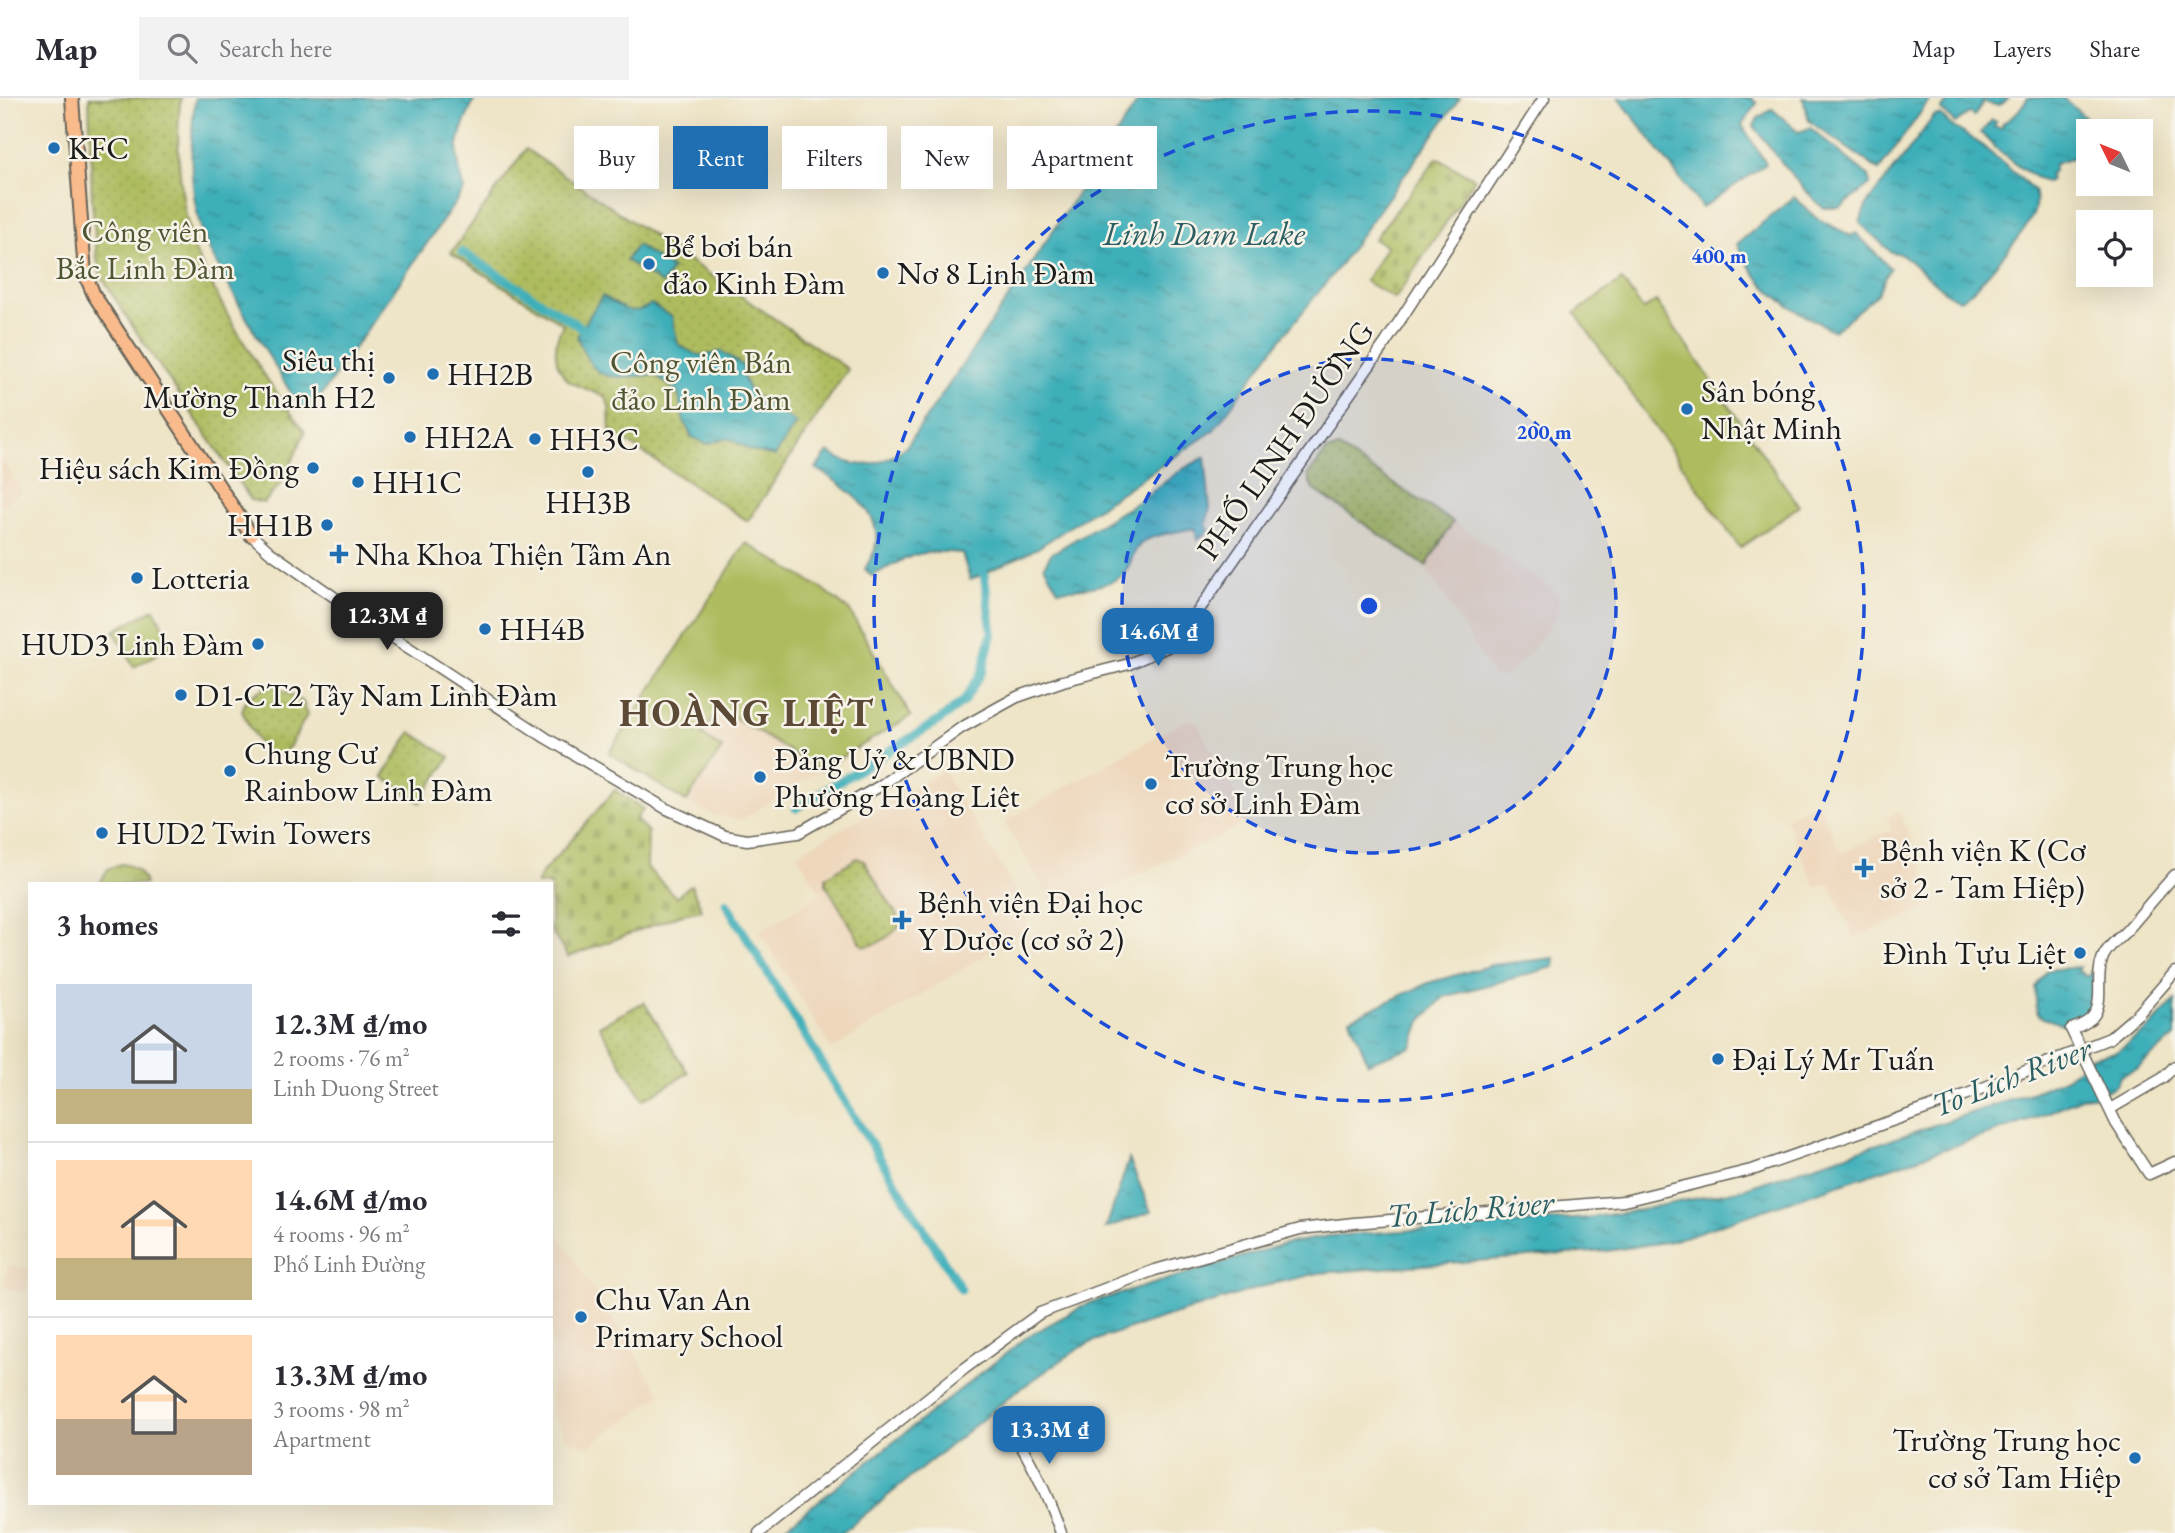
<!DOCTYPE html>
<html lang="en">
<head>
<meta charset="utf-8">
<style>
  body { margin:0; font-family:"EB Garamond",serif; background:#f2f2f3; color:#2b2b33; height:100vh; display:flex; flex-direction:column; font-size:26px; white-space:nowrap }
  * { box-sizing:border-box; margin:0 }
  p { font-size:23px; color:#7c7c81 }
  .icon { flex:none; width:38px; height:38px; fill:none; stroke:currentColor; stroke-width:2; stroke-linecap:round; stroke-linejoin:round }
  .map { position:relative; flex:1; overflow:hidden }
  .sheet { position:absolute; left:28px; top:784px; width:525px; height:623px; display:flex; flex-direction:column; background:#fff; border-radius:0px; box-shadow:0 7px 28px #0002 }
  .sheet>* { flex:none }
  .banner { position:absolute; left:574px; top:28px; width:665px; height:63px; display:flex; gap:14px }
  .needle { width:46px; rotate:313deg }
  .tools { position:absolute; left:2076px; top:21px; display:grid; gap:14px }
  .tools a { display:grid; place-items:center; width:77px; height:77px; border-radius:0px; background:#fff; box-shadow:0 7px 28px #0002; font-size:35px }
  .price { position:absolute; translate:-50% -60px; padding:0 16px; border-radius:14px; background:#1f6fb2; color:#fff; font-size:23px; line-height:46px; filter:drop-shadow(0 2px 4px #0008) }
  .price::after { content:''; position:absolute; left:50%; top:42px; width:21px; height:16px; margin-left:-10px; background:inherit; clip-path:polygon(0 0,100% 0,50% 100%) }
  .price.current { background:#222; color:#fff }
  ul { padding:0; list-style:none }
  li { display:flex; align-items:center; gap:21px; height:175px; padding:0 28px }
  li+li { border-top:2px solid #e1e1e2 }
  li span { display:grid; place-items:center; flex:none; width:196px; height:140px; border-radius:0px; color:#555 }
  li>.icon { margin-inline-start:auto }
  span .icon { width:84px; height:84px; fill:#fffc; stroke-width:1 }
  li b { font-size:30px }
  h2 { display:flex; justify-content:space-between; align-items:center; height:84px; padding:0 28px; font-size:30px }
  .chip { padding:0 24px; border-radius:0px; background:#fff; box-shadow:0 7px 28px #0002; font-size:24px; line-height:63px }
  .chip.current { background:#1f6fb2; color:#fff }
  header { display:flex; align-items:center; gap:42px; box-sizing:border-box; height:98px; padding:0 35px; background:#fff; border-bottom:2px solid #e1e1e2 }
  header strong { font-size:33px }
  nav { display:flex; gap:38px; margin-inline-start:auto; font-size:24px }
  .search { width:490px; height:63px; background:#f2f2f3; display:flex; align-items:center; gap:18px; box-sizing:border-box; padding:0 24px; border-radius:0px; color:#7c7c81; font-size:26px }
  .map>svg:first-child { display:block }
</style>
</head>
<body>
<header>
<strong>Map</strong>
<div class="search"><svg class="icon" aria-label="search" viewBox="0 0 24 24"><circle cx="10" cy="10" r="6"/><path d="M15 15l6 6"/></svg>Search here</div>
<nav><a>Map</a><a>Layers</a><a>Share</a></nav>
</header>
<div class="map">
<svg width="2175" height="1435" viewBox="0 0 2175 1435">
  <defs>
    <pattern id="grass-tufts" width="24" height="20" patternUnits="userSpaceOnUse" patternTransform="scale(1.75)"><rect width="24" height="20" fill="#aebc5e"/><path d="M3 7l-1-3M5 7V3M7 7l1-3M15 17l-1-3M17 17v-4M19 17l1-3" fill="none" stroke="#95a151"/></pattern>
    <pattern id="cemetery-stones" width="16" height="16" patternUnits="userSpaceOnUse" patternTransform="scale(1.75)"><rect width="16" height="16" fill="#aebc5e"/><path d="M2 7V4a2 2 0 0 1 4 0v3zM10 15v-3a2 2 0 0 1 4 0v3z" fill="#95a151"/></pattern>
    <pattern id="park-dots" width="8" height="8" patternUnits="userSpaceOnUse" patternTransform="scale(1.75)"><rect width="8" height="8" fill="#aebc5e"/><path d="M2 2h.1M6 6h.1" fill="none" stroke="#95a151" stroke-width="1.8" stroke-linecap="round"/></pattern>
    <pattern id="water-ripples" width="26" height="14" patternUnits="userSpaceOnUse" patternTransform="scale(1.75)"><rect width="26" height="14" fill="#3eafb9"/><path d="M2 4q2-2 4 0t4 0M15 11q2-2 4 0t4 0" fill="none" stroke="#338e96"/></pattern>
  </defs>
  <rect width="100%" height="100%" fill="#f7f3e8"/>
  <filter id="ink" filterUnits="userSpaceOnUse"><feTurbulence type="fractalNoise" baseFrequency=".0143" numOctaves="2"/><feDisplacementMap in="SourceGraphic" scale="14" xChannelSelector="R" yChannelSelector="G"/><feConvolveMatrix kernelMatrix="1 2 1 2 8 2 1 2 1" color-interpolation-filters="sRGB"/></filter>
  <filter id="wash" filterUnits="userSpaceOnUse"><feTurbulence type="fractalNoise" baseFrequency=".00686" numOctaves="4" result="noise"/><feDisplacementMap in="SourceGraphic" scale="28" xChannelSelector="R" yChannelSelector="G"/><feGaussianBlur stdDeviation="1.57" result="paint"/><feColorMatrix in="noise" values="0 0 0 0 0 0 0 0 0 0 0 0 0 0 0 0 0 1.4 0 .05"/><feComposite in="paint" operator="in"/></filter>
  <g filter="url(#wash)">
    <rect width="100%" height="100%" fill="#eee4c6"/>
    <g fill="#eed7bb">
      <path d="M 0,358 L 22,394 L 0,408 Z"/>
      <path d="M 1453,424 L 1559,495 L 1558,518 L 1529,556 L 1506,579 L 1493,579 L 1426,468 Z"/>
      <path d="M 719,610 L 820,672 L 741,722 L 714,717 L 687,704 L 722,650 L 702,638 Z"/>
      <path d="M 1188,621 L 1196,624 L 1248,717 L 1242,727 L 1074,807 L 1052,803 L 1006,728 L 1009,721 Z"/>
      <path d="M 943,673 L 1028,812 L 1025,833 L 832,951 L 759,833 L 821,796 L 797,756 Z"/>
      <path d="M 1818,703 L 1841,755 L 1892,732 L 1887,719 L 1899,713 L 1937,805 L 1854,840 L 1829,785 L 1816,790 L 1785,720 Z"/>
      <path d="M 558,1136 L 661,1297 L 587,1349 L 568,1342 L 551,1315 L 551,1140 Z"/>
      <path d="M 9,1166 L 30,1171 L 26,1194 L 4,1189 Z"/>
    </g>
    <path fill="url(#grass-tufts)" stroke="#656c3d" stroke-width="2" d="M 121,766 C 133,767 141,773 145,786 L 99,786 L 108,771 Z"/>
    <g fill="url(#cemetery-stones)" stroke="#656c3d" stroke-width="2">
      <path d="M 1437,60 L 1475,81 L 1395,201 L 1365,183 L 1387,148 L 1374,141 Z"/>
      <path d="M 615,692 L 643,711 L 636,722 L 648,734 L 647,770 L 676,799 L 691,787 L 702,812 L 682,816 L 568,859 L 551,833 L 551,786 L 537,786 L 542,775 Z"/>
    </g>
    <g fill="url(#park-dots)" stroke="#656c3d" stroke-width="2">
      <path d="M 89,0 L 181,0 C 174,43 181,114 196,155 C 201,168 209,181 215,193 C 241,244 271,289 305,334 L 284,382 L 264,405 L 251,402 L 129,223 L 101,178 L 97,161 L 92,104 Z"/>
      <path d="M 526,51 L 848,271 L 748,423 L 610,333 L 609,309 L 606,299 C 597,295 575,287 569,283 C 552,268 553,245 563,226 L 451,155 Z"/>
      <path d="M 1339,350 L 1453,424 L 1426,468 L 1312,390 L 1308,377 L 1327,352 Z"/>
      <path d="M 271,586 L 303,604 L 307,617 C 301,626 292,648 284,655 C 266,670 248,625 242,613 L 246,601 Z"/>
      <path d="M 411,634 L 450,659 L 420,704 L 383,679 Z"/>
      <path d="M 857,760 L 864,763 L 901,824 C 897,835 874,850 863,848 L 826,787 L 826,779 Z"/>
      <path d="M 644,904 L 688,975 L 643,1002 L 599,928 Z"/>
    </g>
    <g fill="#aebc5e" stroke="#656c3d" stroke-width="2">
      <path d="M 1622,182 L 1643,212 L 1656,203 L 1799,408 L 1740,450 L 1575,215 Z"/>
      <path d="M 746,445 L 821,490 L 849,512 L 911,618 L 820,672 L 719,610 L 702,637 L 722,650 L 686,704 L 609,655 Z"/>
      <path d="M 154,511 L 173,547 L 134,569 L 114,533 Z"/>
    </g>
    <g fill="url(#water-ripples)" stroke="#2d666a" stroke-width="2">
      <path d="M 195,0 L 475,0 C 457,42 452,47 464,92 L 318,302 L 309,310 L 299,308 C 274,267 248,225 226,182 C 219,170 211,157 206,144 C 188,100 190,46 195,0 Z"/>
      <path d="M 1140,0 L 1460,0 L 1333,176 L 1273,251 L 1213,333 L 1038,450 L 970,482 L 962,455 C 917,451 911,457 872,478 L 865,471 C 868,465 873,458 875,451 C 885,412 843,388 816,370 L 828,354 C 857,373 878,370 906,349 L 1022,180 Z"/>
      <path d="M 1619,0 L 1751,0 L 1757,5 L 1742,27 L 1766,66 L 1702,110 Z"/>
      <path d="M 1803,0 L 1931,0 L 1879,72 L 1809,23 Z"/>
      <path d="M 1951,0 L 2008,0 C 2000,11 1994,7 1983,4 L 1974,18 L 1969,15 L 1955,25 L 1941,12 Z"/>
      <path d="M 2028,0 L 2063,0 L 2094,27 L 2094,33 L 2088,33 L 2088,46 L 2070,61 L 2054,66 L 2054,72 L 2049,77 L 2051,81 L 2047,85 C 2021,73 2000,56 1981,35 L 1992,22 L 1996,24 L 1994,29 L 2002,30 L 2002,26 L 2015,17 Z"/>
      <path d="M 1772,11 L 1799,34 L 1810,30 L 1869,78 L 1870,87 L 1840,110 L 1823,110 C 1797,86 1775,57 1754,28 L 1758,20 Z"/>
      <path d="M 1940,17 L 1952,28 L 1979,45 L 2034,92 C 2036,99 2036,106 2034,114 C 2028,130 1974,197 1959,202 L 1945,194 L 1902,156 L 1891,154 L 1860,125 C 1868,98 1875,96 1891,75 C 1906,57 1920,37 1934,18 Z"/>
      <path d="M 1794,99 L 1815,119 L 1851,138 L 1856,135 L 1890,170 L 1877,196 L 1834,233 C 1788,209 1760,195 1737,146 Z"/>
      <path d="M 637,147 L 672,171 L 662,186 L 626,162 Z"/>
      <path d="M 602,198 C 621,208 631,221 651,206 L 672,219 L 678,246 C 694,257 702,261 721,253 L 743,268 L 743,279 L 751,296 L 796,325 L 775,358 C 767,355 755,355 748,351 C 727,339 732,337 707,346 L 692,339 L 684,324 L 678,294 L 655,277 C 609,279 595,288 577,238 Z"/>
      <path d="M 1205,359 L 1210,410 L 1206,426 L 1209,432 L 1197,442 L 1195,430 C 1180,434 1160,435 1146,442 C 1133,449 1133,462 1126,473 C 1114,490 1076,491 1058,492 L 1044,468 L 1051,456 L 1139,403 L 1181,372 Z"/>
      <path d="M 1555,860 L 1554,869 L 1444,899 L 1421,923 L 1412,949 L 1368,965 L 1350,921 L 1428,885 L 1492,867 Z"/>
      <path d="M 2079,869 L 2077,872 L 2087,879 L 2092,872 L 2096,883 L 2093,916 L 2069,928 L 2043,920 L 2037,915 L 2035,890 L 2047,872 Z"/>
      <path d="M 2175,902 L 2175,939 L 2136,971 L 2121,978 L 2116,987 L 2108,992 L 2098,997 L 2083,999 L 2031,1022 L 1672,1143 L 1607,1153 L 1319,1175 L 1268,1187 L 1104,1239 L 1081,1249 L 1017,1293 L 842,1435 L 778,1435 L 1028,1238 L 1087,1206 L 1284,1146 L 1329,1138 L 1587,1120 L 1627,1114 L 1739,1092 L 2034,994 L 2066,980 L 2092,959 L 2116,954 L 2150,929 Z"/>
      <path d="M 1129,1061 L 1151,1114 L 1106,1130 Z"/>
    </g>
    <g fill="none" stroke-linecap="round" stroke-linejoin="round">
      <g stroke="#3eafb9" stroke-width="9">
        <path d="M 462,154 L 582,230"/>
        <path d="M 796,710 L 940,622 L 964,603 L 983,572 L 992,534 L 984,476"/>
        <path d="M 726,805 L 837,991 L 961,1191"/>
      </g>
    </g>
  </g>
  <g filter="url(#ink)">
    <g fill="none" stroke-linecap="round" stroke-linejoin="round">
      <g stroke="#666258" stroke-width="13">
        <g id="minor">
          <path d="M 251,437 L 270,454 L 374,527 L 546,640 L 665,710 L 725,738 L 747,742 L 798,735 L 880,688 L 961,630 L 1017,599 L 1063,583 L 1129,566 L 1167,549 L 1185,532 L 1386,244 L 1544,0"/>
          <path d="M 2175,777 C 2159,794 2144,813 2128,831 C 2119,841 2109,846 2103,859 C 2091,888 2115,918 2071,931 L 2116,1025 L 2149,1076 L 2175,1064"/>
          <path d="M 2110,1011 L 2163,980 L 2175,968"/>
          <path d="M 1002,1319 C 1028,1354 1047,1395 1061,1435"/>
          <path d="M 759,1435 L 964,1271 L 1040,1215 L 1155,1172 L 1300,1131 L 1354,1125 L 1624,1103 L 1755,1071 L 1965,997 L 2110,940 L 2139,915 L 2175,874"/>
        </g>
      </g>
      <g stroke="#666258" stroke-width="16">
        <path id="major" d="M 72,0 L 85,176 L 94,197 L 251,437"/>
      </g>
      <use href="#minor" stroke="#fff" stroke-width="10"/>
      <use href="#major" stroke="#fabb8c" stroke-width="12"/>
    </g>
  </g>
  <circle cx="1369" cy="508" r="247" fill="#1d4ed8" fill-opacity=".12"/>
  <g fill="none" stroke="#1d4ed8" stroke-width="3.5" stroke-dasharray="12 9">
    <circle cx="1369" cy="508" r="247"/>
    <circle cx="1369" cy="508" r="495"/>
  </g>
  <g fill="#1f6fb2" stroke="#f7f3e8" stroke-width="2.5">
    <circle cx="54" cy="50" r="7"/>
    <circle cx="649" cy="166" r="7"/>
    <circle cx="883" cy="175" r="7"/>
    <circle cx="433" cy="276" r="7"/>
    <circle cx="389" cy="280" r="7"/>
    <circle cx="1687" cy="311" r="7"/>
    <circle cx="410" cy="339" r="7"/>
    <circle cx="535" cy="341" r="7"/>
    <circle cx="313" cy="370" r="7"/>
    <circle cx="588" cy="374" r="7"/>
    <circle cx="358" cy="384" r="7"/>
    <circle cx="327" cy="427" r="7"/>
    <path d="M335.5 445.5h7v7h7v7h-7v7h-7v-7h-7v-7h7z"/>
    <circle cx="137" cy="480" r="7"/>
    <circle cx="485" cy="531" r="7"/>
    <circle cx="258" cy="546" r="7"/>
    <circle cx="181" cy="597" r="7"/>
    <circle cx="230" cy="673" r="7"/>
    <circle cx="760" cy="679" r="7"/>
    <circle cx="1151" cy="686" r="7"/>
    <circle cx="102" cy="735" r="7"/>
    <path d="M1860.5 759.5h7v7h7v7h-7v7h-7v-7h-7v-7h7z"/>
    <path d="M898.5 811.5h7v7h7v7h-7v7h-7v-7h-7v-7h7z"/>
    <circle cx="2080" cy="855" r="7"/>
    <circle cx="1718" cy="961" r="7"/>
    <circle cx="581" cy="1219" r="7"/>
    <circle cx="2135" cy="1360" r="7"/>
  </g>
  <g text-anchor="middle" stroke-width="5" stroke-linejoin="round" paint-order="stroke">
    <g font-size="32" fill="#1c1c1c" stroke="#f7f3e8" text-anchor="start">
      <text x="68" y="61">KFC</text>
      <text x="663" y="159">Bể bơi bán<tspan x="663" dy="37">đảo Kinh Đàm</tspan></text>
      <text x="897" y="186">Nơ 8 Linh Đàm</text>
      <text x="375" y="273" text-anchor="end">Siêu thị<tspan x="375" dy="37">Mường Thanh H2</tspan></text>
      <text x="447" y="287">HH2B</text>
      <text x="1701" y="304">Sân bóng<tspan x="1701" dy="37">Nhật Minh</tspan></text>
      <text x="424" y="350">HH2A</text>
      <text x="549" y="352">HH3C</text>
      <text x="299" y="381" text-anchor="end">Hiệu sách Kim Đồng</text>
      <text x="372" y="395">HH1C</text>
      <text x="588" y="415" text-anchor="middle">HH3B</text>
      <text x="313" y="438" text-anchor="end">HH1B</text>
      <text x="355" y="467">Nha Khoa Thiện Tâm An</text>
      <text x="151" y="491">Lotteria</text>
      <text x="499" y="542">HH4B</text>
      <text x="244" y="557" text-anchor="end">HUD3 Linh Đàm</text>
      <text x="195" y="608">D1-CT2 Tây Nam Linh Đàm</text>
      <text x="244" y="666">Chung Cư<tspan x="244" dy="37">Rainbow Linh Đàm</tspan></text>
      <text x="774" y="672">Đảng Uỷ &amp; UBND<tspan x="774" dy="37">Phường Hoàng Liệt</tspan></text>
      <text x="1165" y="679">Trường Trung học<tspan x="1165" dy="37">cơ sở Linh Đàm</tspan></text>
      <text x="116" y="746">HUD2 Twin Towers</text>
      <text x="1880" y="763">Bệnh viện K (Cơ<tspan x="1880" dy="37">sở 2 - Tam Hiệp)</tspan></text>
      <text x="918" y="815">Bệnh viện Đại học<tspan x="918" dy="37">Y Dược (cơ sở 2)</tspan></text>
      <text x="2066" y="866" text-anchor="end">Đình Tựu Liệt</text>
      <text x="1732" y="972">Đại Lý Mr Tuấn</text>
      <text x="595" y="1212">Chu Van An<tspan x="595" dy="37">Primary School</tspan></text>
      <text x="2121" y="1353" text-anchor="end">Trường Trung học<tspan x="2121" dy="37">cơ sở Tam Hiệp</tspan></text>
    </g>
    <g font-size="32" fill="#4f5433" stroke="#f7f3e8">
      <text x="145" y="144">Công viên<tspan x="145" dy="37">Bắc Linh Đàm</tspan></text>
      <text x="701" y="275">Công viên Bán<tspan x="701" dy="37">đảo Linh Đàm</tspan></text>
    </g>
    <g font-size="32" fill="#1c1c1c" stroke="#f7f3e8">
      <text transform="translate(1285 342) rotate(-55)" y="11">PHỐ LINH ĐƯỜNG</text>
    </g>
    <g font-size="33" font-style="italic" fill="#2b5e63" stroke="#f7f3e8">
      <text x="1204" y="147">Linh Dam Lake</text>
      <text transform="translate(2011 978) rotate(-21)" y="12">To Lich River</text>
      <text transform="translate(1470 1110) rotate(-5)" y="12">To Lich River</text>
    </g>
    <g font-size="38" font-weight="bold" letter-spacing="2" fill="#5c4a37" stroke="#f7f3e8">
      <text x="747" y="628">HOÀNG LIỆT</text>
    </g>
  </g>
  <circle cx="1369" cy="508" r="10" fill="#1d4ed8" stroke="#f7f3e8" stroke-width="3.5"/>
  <g font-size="21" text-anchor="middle" font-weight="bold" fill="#1d4ed8" stroke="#f7f3e8" stroke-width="5" stroke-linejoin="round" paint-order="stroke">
    <text x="1719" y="165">400 m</text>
    <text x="1544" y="341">200 m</text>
  </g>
</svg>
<div class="tools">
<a><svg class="needle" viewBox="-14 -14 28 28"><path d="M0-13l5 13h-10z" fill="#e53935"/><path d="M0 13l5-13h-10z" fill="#7c7c81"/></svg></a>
<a><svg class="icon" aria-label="locate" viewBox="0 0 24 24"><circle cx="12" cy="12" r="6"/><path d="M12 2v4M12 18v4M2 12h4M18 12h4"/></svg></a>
</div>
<b class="price current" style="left:387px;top:554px">12.3M ₫</b>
<b class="price" style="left:1158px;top:570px">14.6M ₫</b>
<b class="price" style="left:1049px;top:1368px">13.3M ₫</b>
<div class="banner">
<a class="chip">Buy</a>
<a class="chip current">Rent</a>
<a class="chip">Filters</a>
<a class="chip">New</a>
<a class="chip">Apartment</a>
</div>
<section class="sheet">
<h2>3 homes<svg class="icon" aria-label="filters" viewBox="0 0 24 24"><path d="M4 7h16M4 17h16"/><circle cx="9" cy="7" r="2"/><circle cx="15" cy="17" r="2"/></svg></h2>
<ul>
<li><span style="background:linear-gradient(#c9d6e8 75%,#c2b280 0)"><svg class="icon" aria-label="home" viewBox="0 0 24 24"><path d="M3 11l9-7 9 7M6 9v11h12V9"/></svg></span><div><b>12.3M ₫/mo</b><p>2 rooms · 76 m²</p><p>Linh Duong Street</p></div></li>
<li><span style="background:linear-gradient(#ffd9b3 70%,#c2b280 0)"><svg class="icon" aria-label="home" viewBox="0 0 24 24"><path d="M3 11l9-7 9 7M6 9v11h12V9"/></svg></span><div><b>14.6M ₫/mo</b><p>4 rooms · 96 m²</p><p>Phố Linh Đường</p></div></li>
<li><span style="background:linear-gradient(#ffd9b3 60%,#b9a48a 0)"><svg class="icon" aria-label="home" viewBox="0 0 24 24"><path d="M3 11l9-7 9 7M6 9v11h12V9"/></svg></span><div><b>13.3M ₫/mo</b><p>3 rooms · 98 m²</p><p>Apartment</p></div></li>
</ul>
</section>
</div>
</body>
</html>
